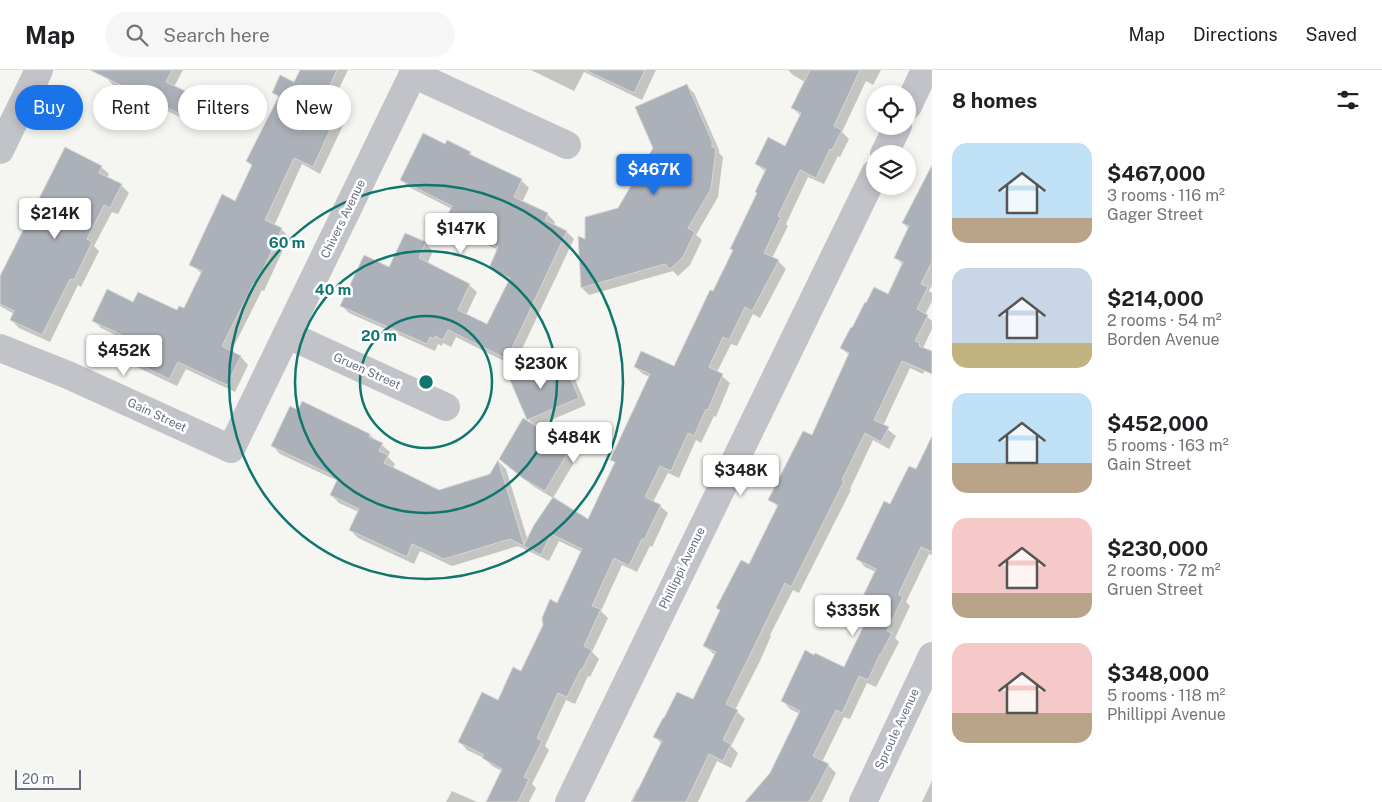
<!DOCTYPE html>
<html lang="en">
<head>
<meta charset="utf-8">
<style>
  body { margin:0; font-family:"Public Sans",sans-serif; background:#f6f6f6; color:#202124; height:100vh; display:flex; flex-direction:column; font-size:19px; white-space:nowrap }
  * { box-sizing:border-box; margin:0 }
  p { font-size:16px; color:#757577 }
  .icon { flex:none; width:28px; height:28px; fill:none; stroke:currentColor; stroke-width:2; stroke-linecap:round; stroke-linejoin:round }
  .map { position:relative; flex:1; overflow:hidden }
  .sheet { display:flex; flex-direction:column; background:#fff; width:450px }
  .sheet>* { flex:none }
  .top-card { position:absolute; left:15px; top:15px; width:475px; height:45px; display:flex; gap:10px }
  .fabs { position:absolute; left:866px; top:15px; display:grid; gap:10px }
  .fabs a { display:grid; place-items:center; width:50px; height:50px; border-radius:50%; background:#fff; box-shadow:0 2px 8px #0003; font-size:25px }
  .scale { position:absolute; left:15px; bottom:12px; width:66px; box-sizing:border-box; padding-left:5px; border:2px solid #666f82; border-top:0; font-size:14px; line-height:18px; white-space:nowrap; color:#666f82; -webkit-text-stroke:4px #fff; paint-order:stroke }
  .price { position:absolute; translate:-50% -42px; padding:0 11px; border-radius:5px; background:#fff; color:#222; font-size:16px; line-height:32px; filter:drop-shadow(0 1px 2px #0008) }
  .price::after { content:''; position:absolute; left:50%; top:30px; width:15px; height:11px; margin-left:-8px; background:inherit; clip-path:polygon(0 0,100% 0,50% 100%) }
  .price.current { background:#1a73e8; color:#fff }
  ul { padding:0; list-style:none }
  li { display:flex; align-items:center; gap:15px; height:125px; padding:0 20px }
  li span { display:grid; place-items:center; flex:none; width:140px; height:100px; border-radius:15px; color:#555 }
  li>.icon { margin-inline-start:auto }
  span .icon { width:60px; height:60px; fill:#fffc; stroke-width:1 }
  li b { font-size:21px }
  h2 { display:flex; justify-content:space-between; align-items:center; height:60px; padding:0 20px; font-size:21px }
  .tag { padding:0 18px; border-radius:22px; background:#fff; box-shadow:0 2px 8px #0003; font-size:18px; line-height:45px }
  .tag.current { background:#1a73e8; color:#fff }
  header { display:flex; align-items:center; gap:30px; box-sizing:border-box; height:70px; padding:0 25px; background:#fff; border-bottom:1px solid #e0e0e0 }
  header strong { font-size:24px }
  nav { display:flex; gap:28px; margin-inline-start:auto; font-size:18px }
  .search { width:350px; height:45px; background:#f6f6f6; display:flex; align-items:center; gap:12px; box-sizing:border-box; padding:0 18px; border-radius:28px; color:#757577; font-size:19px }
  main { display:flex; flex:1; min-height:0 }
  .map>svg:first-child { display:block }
</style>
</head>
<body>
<header>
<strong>Map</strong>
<div class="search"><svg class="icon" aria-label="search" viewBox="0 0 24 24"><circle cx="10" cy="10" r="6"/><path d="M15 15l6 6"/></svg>Search here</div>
<nav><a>Map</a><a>Directions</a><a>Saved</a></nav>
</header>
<main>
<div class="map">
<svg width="932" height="732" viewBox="0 0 932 732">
  <rect width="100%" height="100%" fill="#f5f6f2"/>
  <g fill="#0003">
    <path d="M 108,0 L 183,0 L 174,17 L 195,27 L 203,35 L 194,54 L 112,14 L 105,6 Z"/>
    <path d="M 301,0 L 348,0 L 332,33 L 341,37 L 348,45 L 320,104 L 302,94 L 274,156 L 281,159 L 289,167 L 264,221 L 262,220 L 231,282 L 241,287 L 248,295 L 235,322 L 186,299 L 177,316 L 124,291 L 117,283 L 124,269 L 101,258 L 93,250 L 134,233 L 177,242 L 184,240 L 202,204 L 191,194 L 236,132 L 253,96 L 279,28 L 273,22 L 294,14 Z"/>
    <path d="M 531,0 L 656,0 L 642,30 L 584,2 L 574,21 Z"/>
    <path d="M 788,0 L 881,0 L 873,15 L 866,11 L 842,62 L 849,69 L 840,87 L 838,86 L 824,114 L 808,107 L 786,154 L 788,156 L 772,188 L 778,191 L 786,199 L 760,248 L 753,244 L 737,276 L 731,274 L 717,302 L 730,313 L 716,347 L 714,346 L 701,373 L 696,370 L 679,408 L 668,403 L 653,432 L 660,436 L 668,443 L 652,477 L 650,476 L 637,502 L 622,495 L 601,541 L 608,548 L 592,582 L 599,589 L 590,607 L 588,606 L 575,634 L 566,630 L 545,676 L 549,680 L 532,714 L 536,718 L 529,732 L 488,732 L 502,701 L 492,696 L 484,688 L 467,680 L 460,672 L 498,631 L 522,603 L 582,482 L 559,471 L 549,491 L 518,476 L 452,496 L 420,481 L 414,494 L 358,468 L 350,460 L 359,442 L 339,433 L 331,425 L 338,411 L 280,384 L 273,376 L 299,342 L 370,365 L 390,382 L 388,387 L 395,394 L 393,398 L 439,421 L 491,405 L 499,392 L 506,399 L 528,471 L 588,451 L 616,394 L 612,389 L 650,307 L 643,304 L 635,297 L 674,298 L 734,181 L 732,178 L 766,102 L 756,94 L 786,77 L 801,46 L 793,38 L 805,12 L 793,5 Z"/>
    <path d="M 687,16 L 694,23 L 719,80 L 719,83 L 723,87 L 718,127 L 696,165 L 702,170 L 690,195 L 678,206 L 673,201 L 589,225 L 582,218 L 579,168 L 586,171 L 619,139 L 655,78 Z"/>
    <path d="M 445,76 L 470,83 L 476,89 L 521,110 L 529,118 L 522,132 L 547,144 L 555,152 L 553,156 L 567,162 L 574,169 L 514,296 L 456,267 L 451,277 L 443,273 L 442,276 L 438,274 L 435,281 L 349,243 L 342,236 L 390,198 L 406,164 L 425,173 L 433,181 L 427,194 L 469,215 L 477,222 L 466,245 L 488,256 L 510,211 L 498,205 L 490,198 L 498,180 L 474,168 L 467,161 L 468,157 L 457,152 L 449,144 L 452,139 L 409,117 L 401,110 Z"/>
    <path d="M 101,97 L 109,104 L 107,108 L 121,115 L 129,123 L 118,144 L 112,142 L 94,176 L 99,181 L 81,217 L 78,215 L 50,272 L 19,258 L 11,250 L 14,244 L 0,236 L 0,212 Z"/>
    <path d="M 932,105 L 932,215 L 929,221 L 932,223 L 932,231 L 925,245 L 932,251 L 932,259 L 923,278 L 931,286 L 923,304 L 910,298 L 883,356 L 896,366 L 889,379 L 873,370 L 850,419 L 851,420 L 799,523 L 793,520 L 770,565 L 771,566 L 760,591 L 735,640 L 745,649 L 731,676 L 738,683 L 731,698 L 717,691 L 698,732 L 631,732 L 637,719 L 640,720 L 662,674 L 655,667 L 693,631 L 715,585 L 704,576 L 721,541 L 717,538 L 749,496 L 778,437 L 770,429 L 812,367 L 849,285 L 842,278 L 853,259 L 889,225 L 903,195 L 896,188 L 909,159 L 903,153 Z"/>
    <path d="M 532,293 L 540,301 L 543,309 L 566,299 L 574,307 L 586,335 L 535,357 L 570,378 L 578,386 L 553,428 L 533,416 L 508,396 L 534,355 L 528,349 Z"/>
    <path d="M 932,369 L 932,485 L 929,484 L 906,532 L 910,536 L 895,568 L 899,572 L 876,617 L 867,613 L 850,649 L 844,647 L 822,692 L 828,695 L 836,703 L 822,732 L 748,732 L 771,704 L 800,644 L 790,639 L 783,631 L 845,598 L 864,558 L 854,548 L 876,502 L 865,497 L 858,489 L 890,436 L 916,401 Z"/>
    <path d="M 932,711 L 932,732 L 922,732 Z"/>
    <path d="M 452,721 L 477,732 L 446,732 Z"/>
  </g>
  <g fill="#acb0b8" stroke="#d6d7d5">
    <path d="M 90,0 L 172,0 L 166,12 L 196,26 L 186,47 Z"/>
    <path d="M 300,0 L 337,0 L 324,28 L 341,36 L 313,97 L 294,88 L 265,150 L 282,158 L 256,215 L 254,213 L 222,276 L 241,286 L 227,315 L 178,292 L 169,309 L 115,283 L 124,266 L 92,251 L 107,219 L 133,232 L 138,222 L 177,240 L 179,236 L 184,238 L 202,201 L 189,195 L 222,124 L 235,131 L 252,95 L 246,91 L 279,26 L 272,23 L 280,5 L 294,12 Z"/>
    <path d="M 585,0 L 645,0 L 634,23 Z"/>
    <path d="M 810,0 L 860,0 L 834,56 L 842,60 L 832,80 L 830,79 L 816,108 L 800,100 L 778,146 L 781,147 L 764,183 L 779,190 L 752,241 L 745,237 L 729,270 L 723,267 L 709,297 L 723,304 L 708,340 L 706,339 L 694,366 L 688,363 L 671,401 L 660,396 L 645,427 L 661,435 L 644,470 L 642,469 L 629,496 L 614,488 L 592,536 L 601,539 L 584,576 L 592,580 L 582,600 L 581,599 L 567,627 L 558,623 L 537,668 L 542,671 L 524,707 L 529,709 L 518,732 L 486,732 L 502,699 L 482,688 L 484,685 L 458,672 L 482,622 L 498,630 L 513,597 L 521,601 L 543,555 L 542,548 L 550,529 L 557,533 L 582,479 L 551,464 L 541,485 L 510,469 L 444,489 L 412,474 L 407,487 L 349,460 L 359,439 L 330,425 L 338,408 L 271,376 L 290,336 L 298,340 L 302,331 L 370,364 L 369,367 L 383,373 L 379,381 L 388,385 L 384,393 L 439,420 L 490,404 L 498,390 L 524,475 L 534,455 L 553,427 L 588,449 L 615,392 L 610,390 L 650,304 L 634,297 L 641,281 L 674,296 L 710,220 L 713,221 L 733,180 L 730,179 L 757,123 L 755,122 L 766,99 L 755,94 L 768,67 L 785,76 L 801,43 L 791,38 Z"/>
    <path d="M 687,14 L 712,71 L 712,77 L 716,78 L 711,119 L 688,158 L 695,162 L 683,187 L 670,199 L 665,194 L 581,218 L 578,166 L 585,169 L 585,147 L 618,138 L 653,78 L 635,37 Z"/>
    <path d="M 423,63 L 445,74 L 447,70 L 471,82 L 469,84 L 522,109 L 514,127 L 548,143 L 545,150 L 567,161 L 507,289 L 448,260 L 443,270 L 435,266 L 434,269 L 430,267 L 427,274 L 340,236 L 364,185 L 389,197 L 405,163 L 426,172 L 419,188 L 470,214 L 458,240 L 487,254 L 510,208 L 489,198 L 498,177 L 465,161 L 468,154 L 448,144 L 452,136 L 400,110 Z"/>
    <path d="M 65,77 L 102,96 L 99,103 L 122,114 L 110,138 L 104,135 L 87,169 L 92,172 L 74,210 L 70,209 L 42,265 L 10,250 L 14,241 L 0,234 L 0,206 Z"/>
    <path d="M 932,95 L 932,192 L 921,214 L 928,217 L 917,239 L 928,245 L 915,271 L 920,273 L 919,276 L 932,281 L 932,304 L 902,291 L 874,350 L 889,357 L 881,372 L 865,363 L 842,410 L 844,411 L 791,517 L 785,513 L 726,634 L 738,640 L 723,670 L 731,674 L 723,691 L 709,684 L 686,732 L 632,732 L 662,671 L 653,667 L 663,648 L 664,648 L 677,622 L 693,629 L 716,582 L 703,576 L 720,540 L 716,538 L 741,490 L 749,494 L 778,435 L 768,430 L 803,361 L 812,365 L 849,283 L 840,278 L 851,257 L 852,258 L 865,232 L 866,233 L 874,217 L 888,224 L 903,192 L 894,188 L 909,156 L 902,153 Z"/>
    <path d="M 532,292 L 540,309 L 566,298 L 579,328 L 527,350 L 507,303 Z"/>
    <path d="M 523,348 L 571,377 L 545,421 L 524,409 L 499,389 Z"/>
    <path d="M 932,366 L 932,482 L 921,477 L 899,523 L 899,525 L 903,527 L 887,561 L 892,563 L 881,584 L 880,584 L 868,610 L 859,606 L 842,643 L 836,640 L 813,686 L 829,694 L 819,714 L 809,732 L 745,732 L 770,703 L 800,641 L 781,631 L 805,580 L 814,585 L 815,583 L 844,597 L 864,555 L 852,549 L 876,499 L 856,489 L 884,431 L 890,434 L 909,396 L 916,399 Z"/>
  </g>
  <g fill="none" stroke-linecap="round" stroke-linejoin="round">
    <g stroke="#c1c3c8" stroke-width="28">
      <path d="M 413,4 L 567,75"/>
      <path d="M 908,36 L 925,0"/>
      <path d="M 0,80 L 39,0"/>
      <path d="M 884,84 L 898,56"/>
      <path d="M 288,265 L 446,337"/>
      <path d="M 0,278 L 68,305 L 231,379 L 415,0"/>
      <path d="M 569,732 L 875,103"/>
      <path d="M 863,732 L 932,586"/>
    </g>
  </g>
  <g fill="none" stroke="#0f766e" stroke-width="2.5">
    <circle cx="426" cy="312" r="66"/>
    <circle cx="426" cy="312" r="131"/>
    <circle cx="426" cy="312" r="197"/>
  </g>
  <g text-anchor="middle" stroke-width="5" stroke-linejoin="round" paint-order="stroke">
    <g font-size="12" fill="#666f82" stroke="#fff">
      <text transform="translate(343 149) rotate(-64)" y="4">Chivers Avenue</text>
      <text transform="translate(367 301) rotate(24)" y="4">Gruen Street</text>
      <text transform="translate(157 345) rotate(25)" y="4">Gain Street</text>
      <text transform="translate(682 498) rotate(-64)" y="4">Phillippi Avenue</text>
      <text transform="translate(897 659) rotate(-65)" y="4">Sproule Avenue</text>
    </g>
  </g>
  <circle cx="426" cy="312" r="8" fill="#0f766e" stroke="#fff" stroke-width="2.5"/>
  <g font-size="15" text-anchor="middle" font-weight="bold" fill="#0f766e" stroke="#fff" stroke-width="5" stroke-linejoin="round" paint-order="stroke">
    <text x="287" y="178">60 m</text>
    <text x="333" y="225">40 m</text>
    <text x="379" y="271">20 m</text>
  </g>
</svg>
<div class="fabs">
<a><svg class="icon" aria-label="locate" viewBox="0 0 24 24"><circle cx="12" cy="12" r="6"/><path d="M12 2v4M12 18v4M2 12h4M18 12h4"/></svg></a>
<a><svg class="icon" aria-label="layers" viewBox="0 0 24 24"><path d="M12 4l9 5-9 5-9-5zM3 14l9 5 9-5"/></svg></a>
</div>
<div class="scale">20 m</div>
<b class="price current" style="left:654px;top:126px">$467K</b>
<b class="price" style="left:55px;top:170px">$214K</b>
<b class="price" style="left:461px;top:185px">$147K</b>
<b class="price" style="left:124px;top:307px">$452K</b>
<b class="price" style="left:541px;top:320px">$230K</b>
<b class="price" style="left:574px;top:394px">$484K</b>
<b class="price" style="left:741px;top:427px">$348K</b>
<b class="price" style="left:853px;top:567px">$335K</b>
<div class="top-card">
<a class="tag current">Buy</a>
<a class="tag">Rent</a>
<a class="tag">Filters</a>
<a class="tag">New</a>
</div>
</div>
<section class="sheet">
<h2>8 homes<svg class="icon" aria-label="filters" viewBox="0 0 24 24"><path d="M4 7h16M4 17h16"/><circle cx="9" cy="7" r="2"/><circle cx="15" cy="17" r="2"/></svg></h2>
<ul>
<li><span style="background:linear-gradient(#bfe0f5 75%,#b9a48a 0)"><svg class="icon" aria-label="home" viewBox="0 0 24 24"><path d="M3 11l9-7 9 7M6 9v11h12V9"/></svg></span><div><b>$467,000</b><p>3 rooms · 116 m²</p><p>Gager Street</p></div></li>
<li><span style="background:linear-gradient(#c9d6e8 75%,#c2b280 0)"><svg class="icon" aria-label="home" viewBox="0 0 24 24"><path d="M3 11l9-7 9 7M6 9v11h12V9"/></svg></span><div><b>$214,000</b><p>2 rooms · 54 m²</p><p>Borden Avenue</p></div></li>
<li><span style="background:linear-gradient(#bfe0f5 70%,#b9a48a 0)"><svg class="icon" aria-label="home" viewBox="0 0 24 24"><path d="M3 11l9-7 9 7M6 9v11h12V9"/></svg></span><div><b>$452,000</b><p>5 rooms · 163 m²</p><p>Gain Street</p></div></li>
<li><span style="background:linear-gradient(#f6c9c9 75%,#b9a48a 0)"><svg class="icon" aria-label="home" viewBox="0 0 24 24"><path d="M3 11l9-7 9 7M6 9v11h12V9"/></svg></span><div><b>$230,000</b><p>2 rooms · 72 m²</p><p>Gruen Street</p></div></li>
<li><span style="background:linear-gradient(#f6c9c9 70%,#b9a48a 0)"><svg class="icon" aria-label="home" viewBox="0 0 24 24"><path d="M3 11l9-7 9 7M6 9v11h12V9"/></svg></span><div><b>$348,000</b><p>5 rooms · 118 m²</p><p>Phillippi Avenue</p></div></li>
</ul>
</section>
</main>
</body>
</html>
